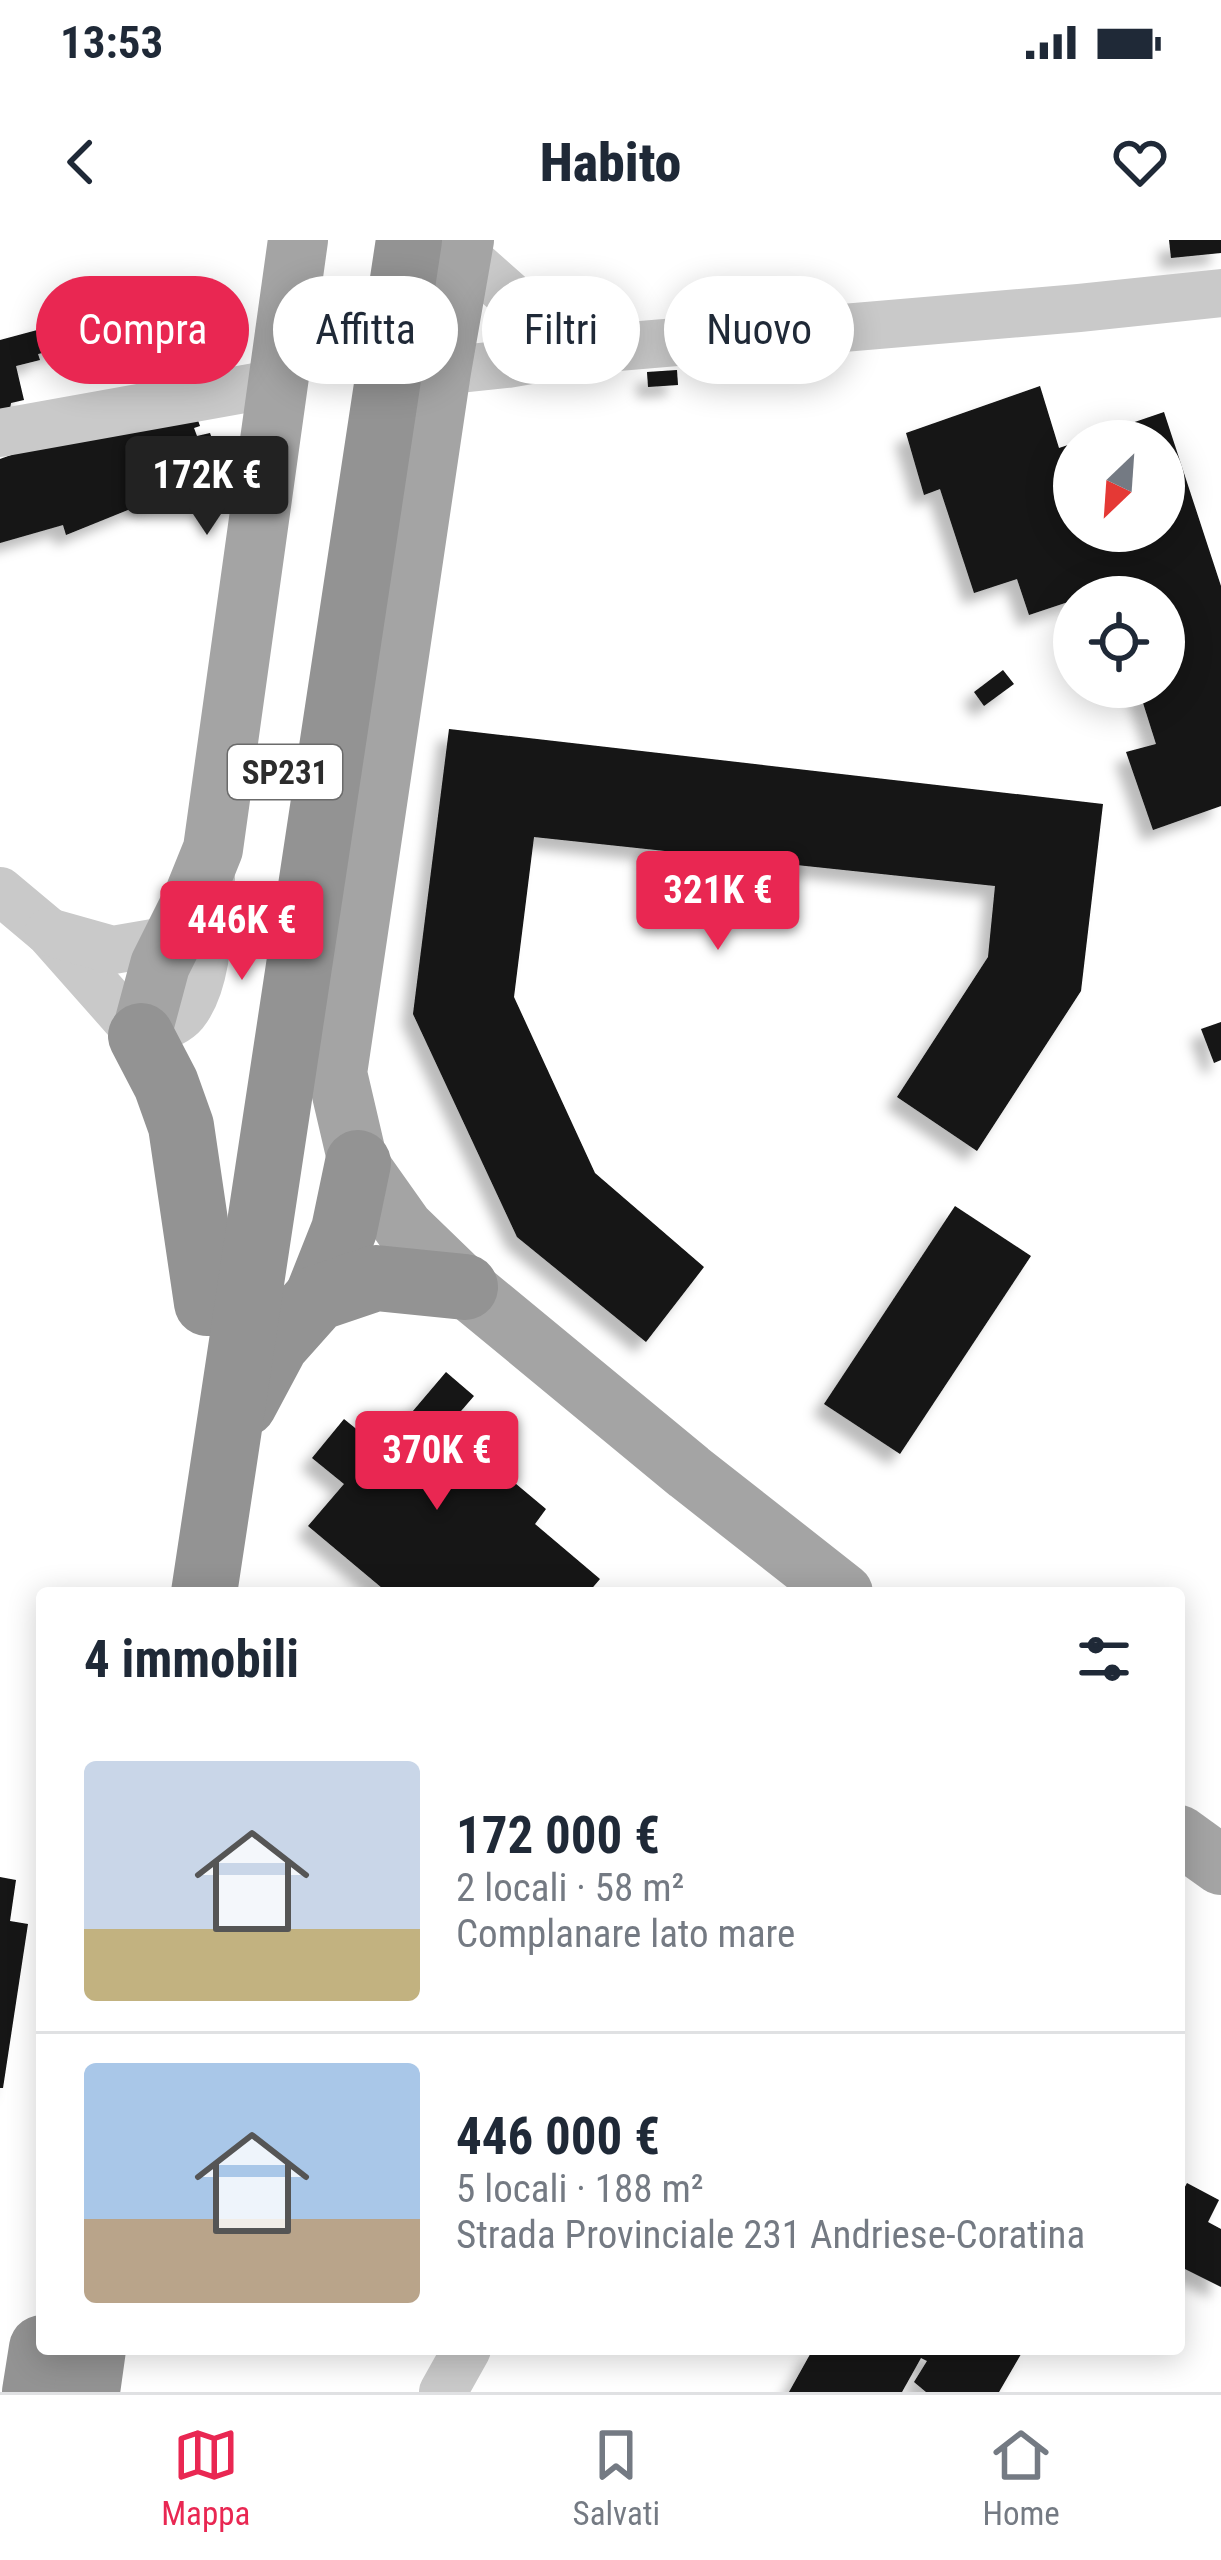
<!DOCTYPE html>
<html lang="it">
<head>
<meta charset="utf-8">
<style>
  body { margin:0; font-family:"Roboto Condensed",sans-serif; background:#f6f6f7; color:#1f2937; height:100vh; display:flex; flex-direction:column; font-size:45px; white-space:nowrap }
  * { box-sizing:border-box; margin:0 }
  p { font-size:39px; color:#747a83 }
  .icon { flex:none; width:66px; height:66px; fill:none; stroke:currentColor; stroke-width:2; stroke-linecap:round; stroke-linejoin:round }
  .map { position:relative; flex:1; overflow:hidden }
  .sheet { position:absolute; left:36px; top:1347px; width:1149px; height:768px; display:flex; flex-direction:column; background:#fff; border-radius:12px; box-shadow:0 6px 30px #0003 }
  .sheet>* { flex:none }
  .guide { position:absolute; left:36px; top:36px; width:1149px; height:108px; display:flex; gap:24px }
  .needle { width:78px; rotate:205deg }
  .fabs { position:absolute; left:1053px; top:180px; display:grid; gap:24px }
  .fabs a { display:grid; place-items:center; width:132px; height:132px; border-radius:50%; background:#fff; box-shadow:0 6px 30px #0003; font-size:60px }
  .price { position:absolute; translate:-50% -102px; padding:0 27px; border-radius:12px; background:#e92752; color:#fff; font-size:39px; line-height:78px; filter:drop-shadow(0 3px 6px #0008) }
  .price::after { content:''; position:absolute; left:50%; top:72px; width:36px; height:27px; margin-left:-18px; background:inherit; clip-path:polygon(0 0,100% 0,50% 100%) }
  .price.on { background:#222; color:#fff }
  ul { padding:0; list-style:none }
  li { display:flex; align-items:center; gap:36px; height:300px; padding:0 48px }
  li+li { border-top:3px solid #e0e1e3 }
  li span { display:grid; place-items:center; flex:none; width:336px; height:240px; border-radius:12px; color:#555 }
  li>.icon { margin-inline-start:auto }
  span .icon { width:144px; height:144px; fill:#fffc; stroke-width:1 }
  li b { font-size:51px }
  h2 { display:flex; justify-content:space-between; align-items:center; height:144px; padding:0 48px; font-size:51px }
  .chip { padding:0 42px; border-radius:54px; background:#fff; box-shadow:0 6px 30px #0003; font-size:42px; line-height:108px }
  .chip.on { background:#e92752; color:#fff }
  .status { display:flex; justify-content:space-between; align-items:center; height:84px; padding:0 60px; background:#fff; direction:ltr }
  .status svg { height:33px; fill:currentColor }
  header { display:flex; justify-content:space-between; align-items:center; height:156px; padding:0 48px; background:#fff; font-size:54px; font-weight:800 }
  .tabs { display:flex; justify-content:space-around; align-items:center; height:168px; border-top:3px solid #e0e1e3; background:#fff; font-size:33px; color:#747a83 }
  .tabs a { display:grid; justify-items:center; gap:6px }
  .tabs .on { color:#e92752 }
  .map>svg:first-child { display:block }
</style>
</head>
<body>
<div class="status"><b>13:53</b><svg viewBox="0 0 49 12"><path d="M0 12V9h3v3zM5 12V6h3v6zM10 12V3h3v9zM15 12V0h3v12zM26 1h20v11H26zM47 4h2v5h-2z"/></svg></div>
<header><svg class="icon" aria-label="back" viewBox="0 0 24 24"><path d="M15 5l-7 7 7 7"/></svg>Habito<svg class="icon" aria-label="heart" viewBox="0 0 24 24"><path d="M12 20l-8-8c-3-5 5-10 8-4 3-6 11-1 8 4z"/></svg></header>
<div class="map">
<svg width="1221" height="2152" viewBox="0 0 1221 2152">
  <defs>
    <filter id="shadow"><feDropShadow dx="-11" dy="11" stdDeviation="6" flood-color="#0004"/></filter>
  </defs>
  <rect width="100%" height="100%" fill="#fff"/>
  <g fill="#131313" filter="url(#shadow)">
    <path d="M 1169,0 L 1221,0 L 1221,13 L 1171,18 Z"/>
    <path d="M 45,84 L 46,88 L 57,86 L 64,108 L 38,114 L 40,120 L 16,126 L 24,160 L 11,163 L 10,169 L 0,172 L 0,100 L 41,89 L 40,85 Z"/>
    <path d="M 677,130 L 678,145 L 648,147 L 647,132 Z"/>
    <path d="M 1040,146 L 1059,208 L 1074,203 L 1074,291 L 1164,291 L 1164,201 L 1082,200 L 1164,172 L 1221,346 L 1221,566 L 1153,590 L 1126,512 L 1156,504 L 1138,447 L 1164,447 L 1164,357 L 1074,357 L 1074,360 L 1029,375 L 1017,339 L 974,353 L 940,249 L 924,255 L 906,193 Z"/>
    <path d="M 194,169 L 200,186 L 194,188 L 197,196 L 210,193 L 216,210 L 203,213 L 212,236 L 66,295 L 63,285 L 0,303 L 0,219 L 39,205 Z"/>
    <path d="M 1003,430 L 1014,444 L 984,466 L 974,452 Z"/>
    <path d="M 449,489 L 1103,564 L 1081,751 L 977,911 L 897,857 L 988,717 L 995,646 L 534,597 L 514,757 L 595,933 L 704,1027 L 646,1102 L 517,997 L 413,774 Z"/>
    <path d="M 1221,782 L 1221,820 L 1214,823 L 1201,789 Z"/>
    <path d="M 955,966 L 1031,1016 L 900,1214 L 824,1164 Z"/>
    <path d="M 446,1132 L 474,1156 L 436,1200 L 472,1232 L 484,1217 L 546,1269 L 535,1284 L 600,1339 L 588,1353 L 388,1353 L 308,1286 L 344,1244 L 312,1218 L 344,1179 L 376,1205 L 403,1174 L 407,1178 Z"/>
    <path d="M 0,1637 L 16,1640 L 10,1681 L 28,1684 L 3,1848 L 0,1848 Z"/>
    <path d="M 1187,1943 L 1219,1960 L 1208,1982 L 1221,1989 L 1221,2047 L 1179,2026 L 1179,1958 Z"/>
    <path d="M 813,2109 L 1024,2109 L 999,2152 L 926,2152 L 914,2142 L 927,2121 L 921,2118 L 902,2152 L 789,2152 Z"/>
  </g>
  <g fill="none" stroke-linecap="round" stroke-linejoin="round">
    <g stroke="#c9c9c9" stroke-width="48">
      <path d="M 462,13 L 542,84 L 594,109"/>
      <path d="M 441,131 L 507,124 L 594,109 L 1079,68 L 1221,53"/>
      <path d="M 0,193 L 277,143"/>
      <path d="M 0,651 L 49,692 L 141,796 C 154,790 175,784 184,773 C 210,741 208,677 211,638"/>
      <path d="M 49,692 L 113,710 L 171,700"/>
      <path d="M 443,2152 L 467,2109"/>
    </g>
    <g stroke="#a4a4a4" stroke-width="60">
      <path d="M 464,0 L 441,131 L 337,833 L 358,923 L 404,988 L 465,1047 L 689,1232 L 843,1353"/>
      <path d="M 141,796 L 160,725 L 192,661 L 213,609 L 298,0"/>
      <path d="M 1179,1595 L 1221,1625"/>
    </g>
    <g stroke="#939393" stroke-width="66">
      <path d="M 141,796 L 166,844 L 181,886 L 207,1063"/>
      <path d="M 317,1058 L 344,990 L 358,923"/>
      <path d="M 244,1164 L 276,1104 L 317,1058 L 376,1038 L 465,1047"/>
      <path d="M 204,1353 L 409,0"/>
      <path d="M 35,2152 L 42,2108"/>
      <path d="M 87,2152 L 93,2109"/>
    </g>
  </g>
  <g text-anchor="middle" stroke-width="12" stroke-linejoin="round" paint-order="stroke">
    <rect fill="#fff" stroke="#6b6b6b" stroke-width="3" x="228" y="505" width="114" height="54" rx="9"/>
    <g font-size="33" font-weight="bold" fill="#2c2c2c">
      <text x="285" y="544">SP231</text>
    </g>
  </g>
</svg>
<div class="fabs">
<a><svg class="needle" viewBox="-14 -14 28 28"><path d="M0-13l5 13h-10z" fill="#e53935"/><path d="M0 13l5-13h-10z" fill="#747a83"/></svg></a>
<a><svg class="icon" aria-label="locate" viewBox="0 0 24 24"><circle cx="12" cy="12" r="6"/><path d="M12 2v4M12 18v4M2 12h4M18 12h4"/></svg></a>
</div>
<b class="price on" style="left:207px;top:298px">172K €</b>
<b class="price" style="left:718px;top:713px">321K €</b>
<b class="price" style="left:242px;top:743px">446K €</b>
<b class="price" style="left:437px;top:1273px">370K €</b>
<div class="guide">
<a class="chip on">Compra</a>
<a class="chip">Affitta</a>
<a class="chip">Filtri</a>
<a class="chip">Nuovo</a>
</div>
<section class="sheet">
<h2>4 immobili<svg class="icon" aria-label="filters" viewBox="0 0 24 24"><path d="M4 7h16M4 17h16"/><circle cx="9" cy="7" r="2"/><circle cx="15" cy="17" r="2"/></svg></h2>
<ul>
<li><span style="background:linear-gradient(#c9d6e8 70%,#c2b280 0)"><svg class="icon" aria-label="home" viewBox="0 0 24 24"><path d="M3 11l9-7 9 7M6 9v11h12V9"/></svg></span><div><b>172 000 €</b><p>2 locali · 58 m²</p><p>Complanare lato mare</p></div></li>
<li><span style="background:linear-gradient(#a9c7e8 65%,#b9a48a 0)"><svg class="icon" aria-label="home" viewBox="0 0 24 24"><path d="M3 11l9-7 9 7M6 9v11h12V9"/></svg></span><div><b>446 000 €</b><p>5 locali · 188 m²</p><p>Strada Provinciale 231 Andriese-Coratina</p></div></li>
</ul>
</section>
</div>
<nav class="tabs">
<a class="on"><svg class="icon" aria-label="map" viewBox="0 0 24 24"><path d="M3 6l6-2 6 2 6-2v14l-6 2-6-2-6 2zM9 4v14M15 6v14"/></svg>Mappa</a>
<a><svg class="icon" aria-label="saved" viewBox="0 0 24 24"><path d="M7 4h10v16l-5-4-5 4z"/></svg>Salvati</a>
<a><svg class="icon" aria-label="home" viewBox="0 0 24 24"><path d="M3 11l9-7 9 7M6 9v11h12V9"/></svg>Home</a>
</nav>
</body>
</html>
